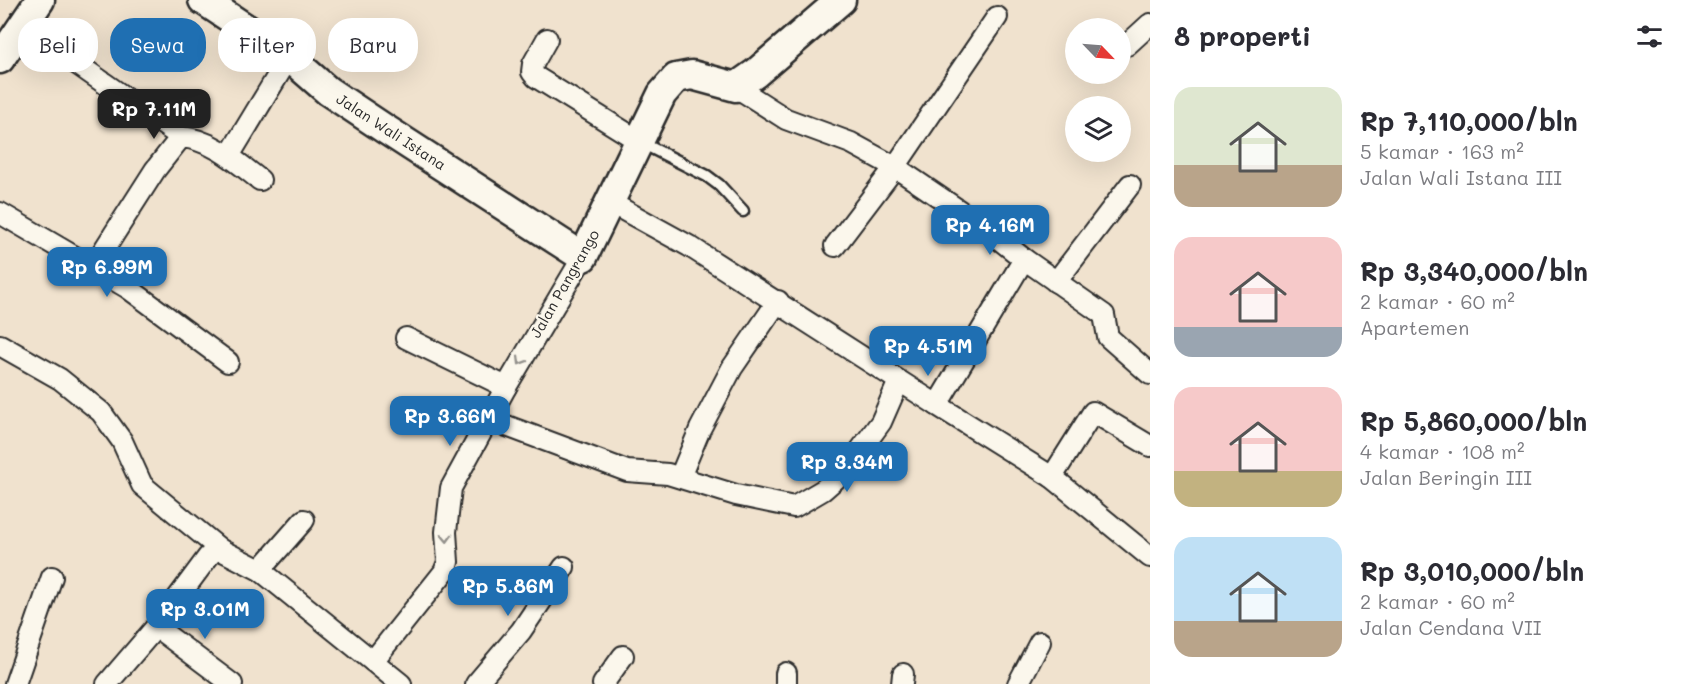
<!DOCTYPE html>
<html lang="id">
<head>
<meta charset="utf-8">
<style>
  body { margin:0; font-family:Mali,sans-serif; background:#f7f7f7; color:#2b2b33; height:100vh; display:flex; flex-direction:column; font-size:22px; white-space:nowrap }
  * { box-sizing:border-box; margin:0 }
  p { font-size:20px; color:#7c7c81 }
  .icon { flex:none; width:33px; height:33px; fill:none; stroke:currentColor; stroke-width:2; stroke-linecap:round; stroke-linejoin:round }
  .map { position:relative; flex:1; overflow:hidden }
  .panel { display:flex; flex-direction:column; background:#fff; width:540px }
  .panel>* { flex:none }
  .top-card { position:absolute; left:18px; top:18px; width:570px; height:54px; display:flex; gap:12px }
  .needle { width:39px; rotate:115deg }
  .tools { position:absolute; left:1065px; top:18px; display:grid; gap:12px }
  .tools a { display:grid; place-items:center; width:66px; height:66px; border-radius:50%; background:#fff; box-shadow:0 6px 24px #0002; font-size:30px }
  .price { position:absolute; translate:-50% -51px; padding:0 14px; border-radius:12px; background:#1f6fb2; color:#fff; font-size:20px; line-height:39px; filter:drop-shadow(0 2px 3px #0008) }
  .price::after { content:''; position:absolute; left:50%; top:36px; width:18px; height:14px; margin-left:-9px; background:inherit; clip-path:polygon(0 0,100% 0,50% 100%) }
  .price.selected { background:#222; color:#fff }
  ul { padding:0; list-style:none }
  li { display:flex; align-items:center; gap:18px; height:150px; padding:0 24px }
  li span { display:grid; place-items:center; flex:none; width:168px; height:120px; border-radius:18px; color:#555 }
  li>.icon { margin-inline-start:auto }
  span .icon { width:72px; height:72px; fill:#fffc; stroke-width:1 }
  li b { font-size:26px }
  h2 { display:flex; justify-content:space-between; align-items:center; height:72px; padding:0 24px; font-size:26px }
  .tag { padding:0 21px; border-radius:24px; background:#fff; box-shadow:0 6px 24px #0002; font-size:21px; line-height:54px }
  .tag.selected { background:#1f6fb2; color:#fff }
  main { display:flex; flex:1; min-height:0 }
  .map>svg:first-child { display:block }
</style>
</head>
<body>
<main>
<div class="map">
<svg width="1150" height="684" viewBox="0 0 1150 684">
  <rect width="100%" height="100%" fill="#f0e2ce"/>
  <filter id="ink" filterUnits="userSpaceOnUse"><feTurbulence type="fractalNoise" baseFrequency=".0167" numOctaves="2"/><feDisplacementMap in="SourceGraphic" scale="12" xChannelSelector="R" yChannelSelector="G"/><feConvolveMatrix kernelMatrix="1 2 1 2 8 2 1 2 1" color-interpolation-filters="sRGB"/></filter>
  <g filter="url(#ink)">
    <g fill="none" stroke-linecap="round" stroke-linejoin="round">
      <g stroke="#2b2b2b" stroke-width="15">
        <path id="lane" d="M 640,142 L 707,176 L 719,185 L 743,211"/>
      </g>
      <g stroke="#2b2b2b" stroke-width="24">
        <g id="street">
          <path d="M 23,26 L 181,137"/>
          <path d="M 547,39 L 533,64 L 532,72 L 536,77 L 639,141"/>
          <path d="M 1127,45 L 1150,24"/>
          <path d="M 736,87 L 786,119 L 851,143 L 895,167 L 985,228 L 1024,259 L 1104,315 L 1108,337 L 1150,374"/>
          <path d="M 229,156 L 289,57"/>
          <path d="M 611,203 L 689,246 L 937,405"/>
          <path d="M 0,213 L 128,288 L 228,362"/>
          <path d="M 835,246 L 895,167 L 997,17"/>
          <path d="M 1024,259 L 937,405 L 1052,477 L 1093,412 L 1150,446"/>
          <path d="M 93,267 L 155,170 L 181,137 C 211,139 237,162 260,180"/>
          <path d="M 1056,282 L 1130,185"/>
          <path d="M 406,338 L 506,387"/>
          <path d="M 0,345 L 60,379 L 101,412 L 122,441 L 142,485 L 171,509 L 221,550 L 260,570 L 401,684"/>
          <path d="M 488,419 L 627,471 L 668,474 L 736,495 L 794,507 L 823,490 L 839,476 L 859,452 L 881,422 L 899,381"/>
          <path d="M 680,477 L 700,429 L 732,368 L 778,301"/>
          <path d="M 1052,477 L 1150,557"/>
          <path d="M 260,570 L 304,520"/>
          <path d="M 156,627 L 232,684"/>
          <path d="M 373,661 L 444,572 L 448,562 L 446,532 L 451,488 L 506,387 L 583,257"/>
          <path d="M 786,673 L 786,684"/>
          <path d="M 15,684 L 52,577"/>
          <path d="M 107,684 L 156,627 L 208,557 L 213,552 L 221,550"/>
          <path d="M 476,684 L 521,631 L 564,567"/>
          <path d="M 603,684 L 623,656"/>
          <path d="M 902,684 L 903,674"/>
          <path d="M 1018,684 L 1040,642"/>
        </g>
      </g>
      <g stroke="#2b2b2b" stroke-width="33">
        <g id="secondary">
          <path d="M 203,0 L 289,57 L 328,91 L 385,129 L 583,257 L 662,94 L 676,78 L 692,75 L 736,87 L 756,73 L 841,0"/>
          <path d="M 0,59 L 40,0"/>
        </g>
      </g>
      <use href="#lane" stroke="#fbf7ec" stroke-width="10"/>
      <use href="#street" stroke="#fbf7ec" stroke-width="20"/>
      <use href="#secondary" stroke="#fbf7ec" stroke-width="28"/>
    </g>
    <defs><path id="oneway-chevron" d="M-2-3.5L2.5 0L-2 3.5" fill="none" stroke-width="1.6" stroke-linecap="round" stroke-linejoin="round" transform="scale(1.5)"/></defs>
    <g stroke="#93918c">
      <use href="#oneway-chevron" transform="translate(521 361) rotate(121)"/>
      <use href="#oneway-chevron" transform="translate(447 538) rotate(88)"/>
    </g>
  </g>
  <g text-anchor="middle" stroke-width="4.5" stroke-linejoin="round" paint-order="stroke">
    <g font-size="15" fill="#2b2b2b" stroke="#fbf7ec">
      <text transform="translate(391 132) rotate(33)" y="5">Jalan Wali Istana</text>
      <text transform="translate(565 284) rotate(-60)" y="5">Jalan Pangrango</text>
    </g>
  </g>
</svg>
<div class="tools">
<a><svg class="needle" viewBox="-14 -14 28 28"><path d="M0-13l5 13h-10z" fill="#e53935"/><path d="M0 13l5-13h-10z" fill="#7c7c81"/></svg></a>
<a><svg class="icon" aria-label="layers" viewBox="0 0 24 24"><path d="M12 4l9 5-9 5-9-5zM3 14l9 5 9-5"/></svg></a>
</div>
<b class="price selected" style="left:154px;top:140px">Rp 7.11M</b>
<b class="price" style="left:990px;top:256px">Rp 4.16M</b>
<b class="price" style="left:107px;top:298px">Rp 6.99M</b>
<b class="price" style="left:928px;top:377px">Rp 4.51M</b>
<b class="price" style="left:450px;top:447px">Rp 3.66M</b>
<b class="price" style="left:847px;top:493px">Rp 3.34M</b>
<b class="price" style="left:508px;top:617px">Rp 5.86M</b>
<b class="price" style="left:205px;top:640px">Rp 3.01M</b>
<div class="top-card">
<a class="tag">Beli</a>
<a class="tag selected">Sewa</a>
<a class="tag">Filter</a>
<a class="tag">Baru</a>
</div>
</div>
<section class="panel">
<h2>8 properti<svg class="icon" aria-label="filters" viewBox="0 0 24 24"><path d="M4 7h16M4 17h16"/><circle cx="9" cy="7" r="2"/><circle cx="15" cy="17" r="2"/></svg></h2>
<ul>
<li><span style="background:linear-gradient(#dfe7d0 65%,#b9a48a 0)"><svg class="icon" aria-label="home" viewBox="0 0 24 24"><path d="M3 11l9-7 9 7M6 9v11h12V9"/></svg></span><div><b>Rp 7,110,000/bln</b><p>5 kamar · 163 m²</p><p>Jalan Wali Istana III</p></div></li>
<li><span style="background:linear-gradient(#f6c9c9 75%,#9aa5b1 0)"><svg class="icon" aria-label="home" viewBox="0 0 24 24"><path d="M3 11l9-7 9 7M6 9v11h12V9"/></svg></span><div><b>Rp 3,340,000/bln</b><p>2 kamar · 60 m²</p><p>Apartemen</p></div></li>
<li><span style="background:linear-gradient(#f6c9c9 70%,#c2b280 0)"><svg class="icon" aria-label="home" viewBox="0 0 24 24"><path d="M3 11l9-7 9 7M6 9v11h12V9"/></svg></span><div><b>Rp 5,860,000/bln</b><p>4 kamar · 108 m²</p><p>Jalan Beringin III</p></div></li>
<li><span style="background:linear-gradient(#bfe0f5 70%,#b9a48a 0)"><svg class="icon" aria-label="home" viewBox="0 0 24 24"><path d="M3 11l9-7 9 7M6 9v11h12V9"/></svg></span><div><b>Rp 3,010,000/bln</b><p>2 kamar · 60 m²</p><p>Jalan Cendana VII</p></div></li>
</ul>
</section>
</main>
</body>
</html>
